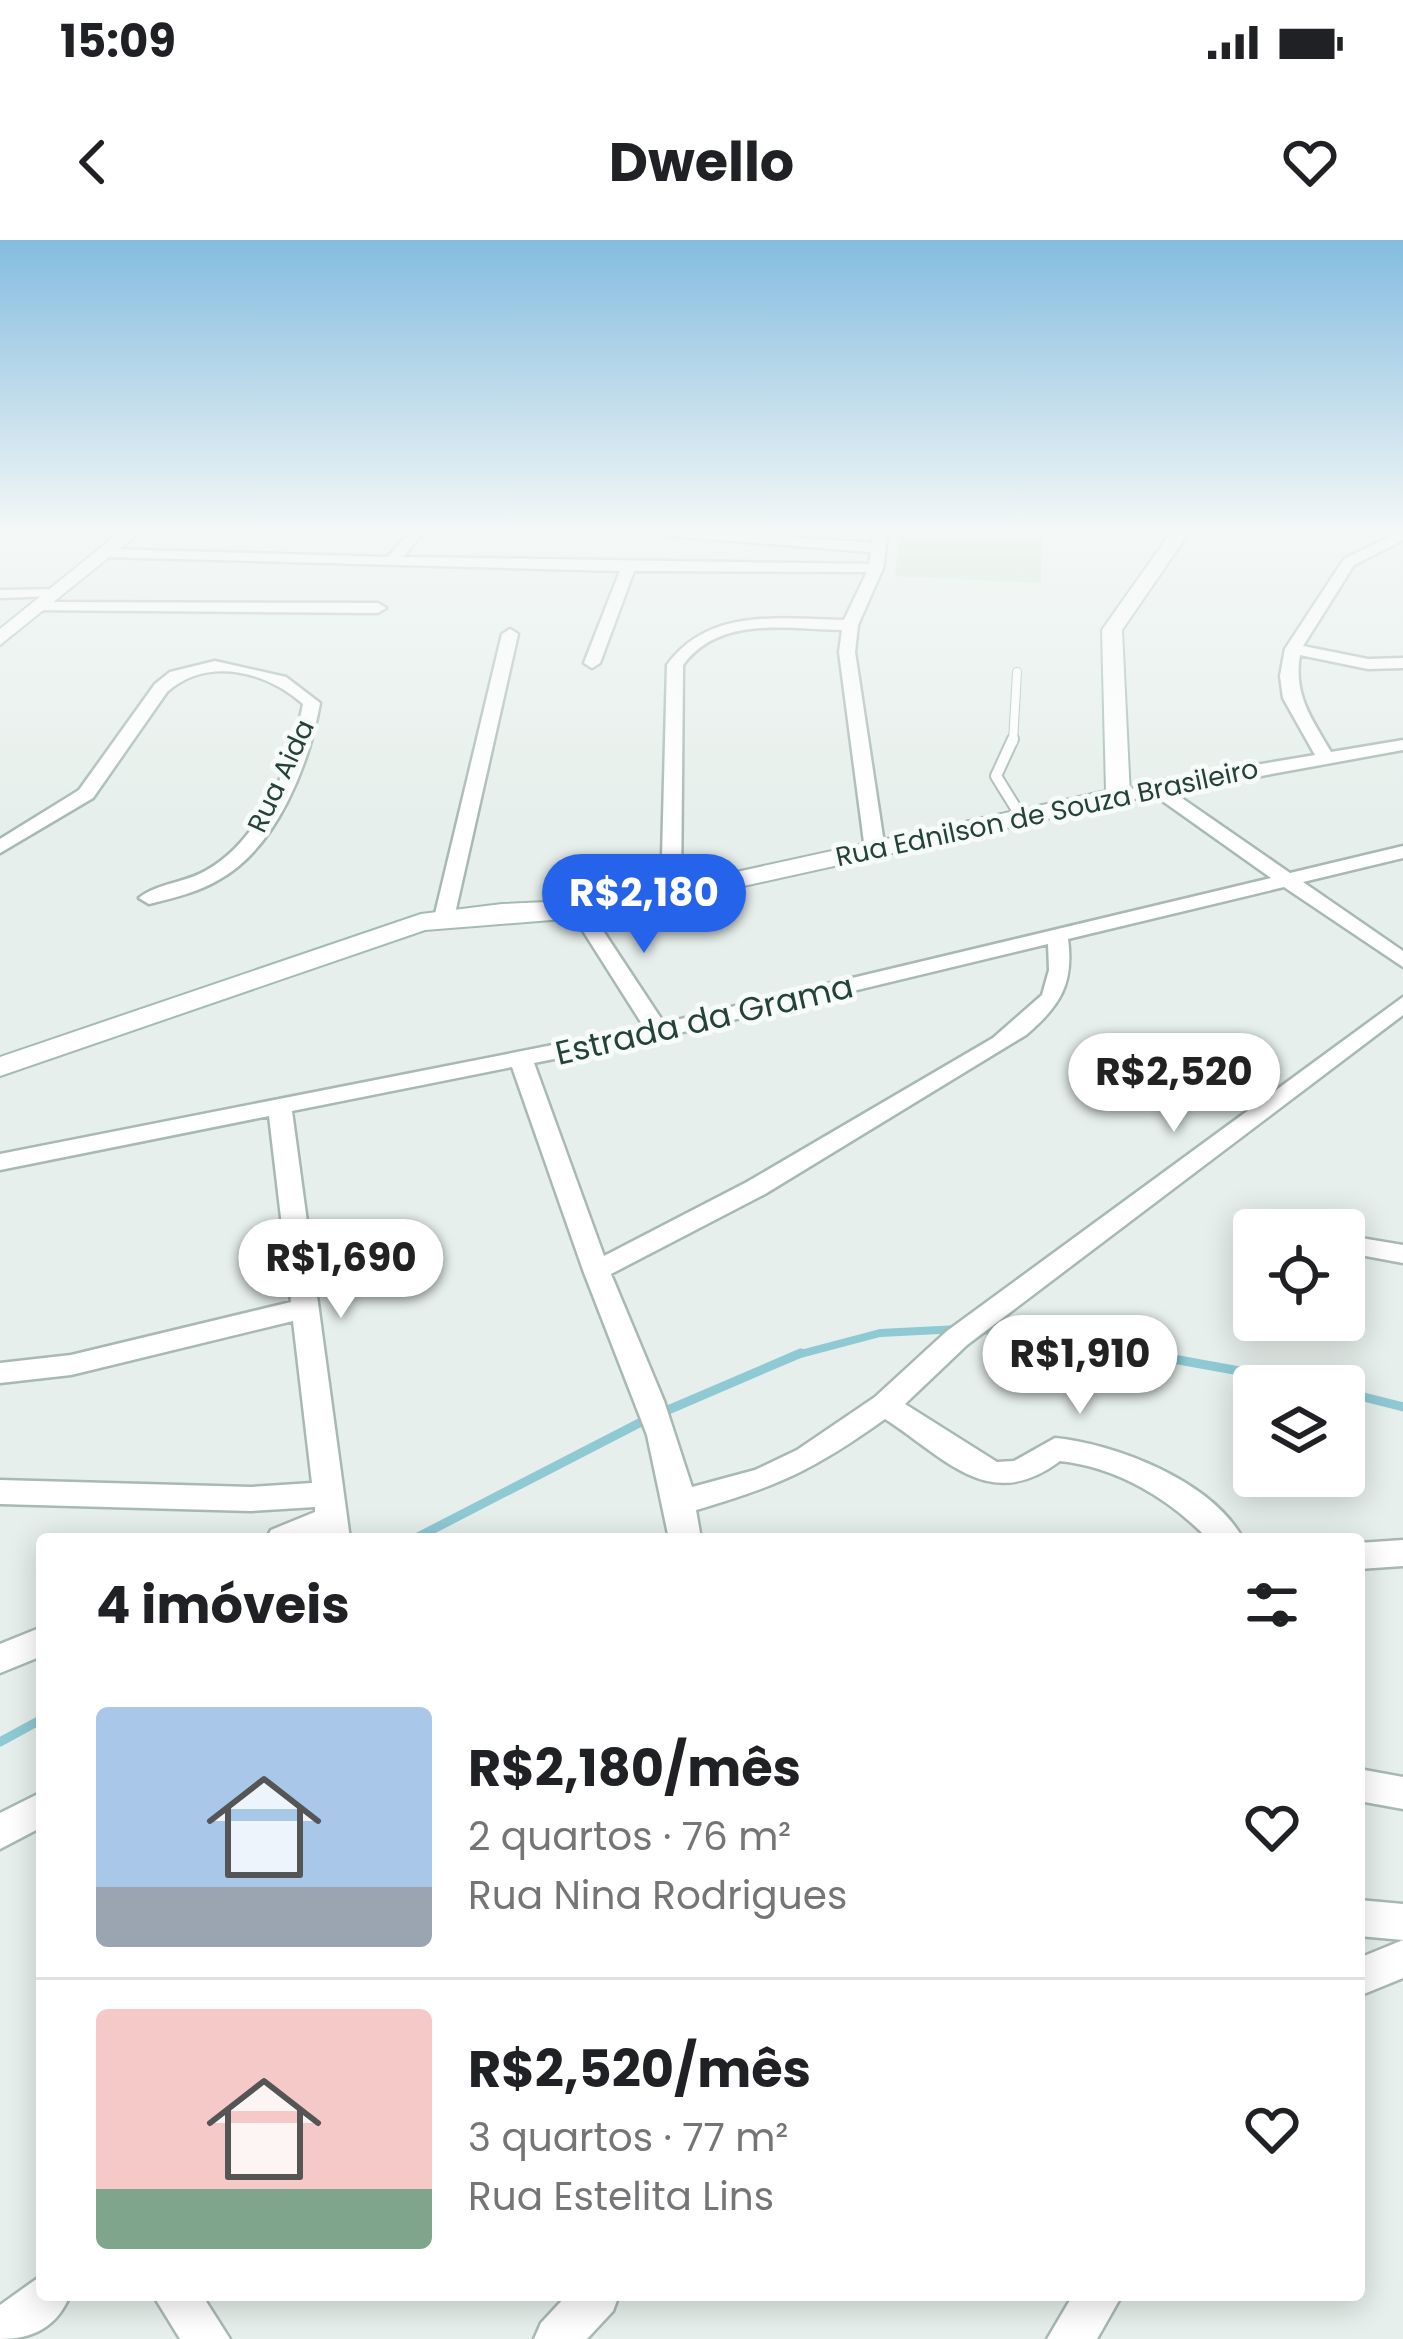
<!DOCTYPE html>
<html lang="pt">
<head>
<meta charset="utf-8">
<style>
  body { margin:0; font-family:Poppins,sans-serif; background:#f6f6f6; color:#202124; height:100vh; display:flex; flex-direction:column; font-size:45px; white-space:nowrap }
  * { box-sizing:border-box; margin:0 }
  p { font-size:39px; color:#757577 }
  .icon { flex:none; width:66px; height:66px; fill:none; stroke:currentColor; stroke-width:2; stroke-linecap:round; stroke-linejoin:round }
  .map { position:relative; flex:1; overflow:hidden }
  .panel { position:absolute; left:36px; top:1293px; width:1329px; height:768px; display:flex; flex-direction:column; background:#fff; border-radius:12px; box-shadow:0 6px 30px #0003 }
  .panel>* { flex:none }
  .fabs { position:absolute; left:1233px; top:969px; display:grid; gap:24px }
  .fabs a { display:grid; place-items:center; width:132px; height:132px; border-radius:12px; background:#fff; box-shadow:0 6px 30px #0003; font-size:60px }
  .price { position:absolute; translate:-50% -102px; padding:0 27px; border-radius:42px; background:#fff; color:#222; font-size:39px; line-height:78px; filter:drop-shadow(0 3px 6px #0008) }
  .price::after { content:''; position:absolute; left:50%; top:72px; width:36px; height:27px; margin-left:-18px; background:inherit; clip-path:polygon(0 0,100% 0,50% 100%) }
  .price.on { background:#2563eb; color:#fff }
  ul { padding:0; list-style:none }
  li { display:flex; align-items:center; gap:36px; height:300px; padding:0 60px }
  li+li { border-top:3px solid #e0e0e0 }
  li span { display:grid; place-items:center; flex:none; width:336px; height:240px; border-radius:12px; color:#555 }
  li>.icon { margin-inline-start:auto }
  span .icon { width:144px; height:144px; fill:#fffc; stroke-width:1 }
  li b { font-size:51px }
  h2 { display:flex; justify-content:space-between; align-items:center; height:144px; padding:0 60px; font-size:51px }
  .status { display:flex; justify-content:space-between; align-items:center; height:84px; padding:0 60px; background:#fff; direction:ltr }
  .status svg { height:33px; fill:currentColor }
  header { display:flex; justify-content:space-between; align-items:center; height:156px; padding:0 60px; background:#fff; font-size:54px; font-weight:700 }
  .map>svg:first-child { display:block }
</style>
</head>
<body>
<div class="status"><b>15:09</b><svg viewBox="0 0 49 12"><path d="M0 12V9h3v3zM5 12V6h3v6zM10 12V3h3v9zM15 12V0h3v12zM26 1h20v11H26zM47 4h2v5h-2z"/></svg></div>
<header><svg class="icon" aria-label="back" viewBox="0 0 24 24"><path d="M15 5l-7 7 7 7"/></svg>Dwello<svg class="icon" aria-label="heart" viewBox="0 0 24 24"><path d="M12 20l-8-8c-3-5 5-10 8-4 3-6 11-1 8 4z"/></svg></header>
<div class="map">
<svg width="1403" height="2099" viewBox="0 0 1403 2099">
  <rect width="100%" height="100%" fill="#e6efeb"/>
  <path fill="#bfe0c8" d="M 901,288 L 1042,288 L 1041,343 L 895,336 Z"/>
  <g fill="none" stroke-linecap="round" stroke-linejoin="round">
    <g stroke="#8ec9d4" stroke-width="8">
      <path d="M 980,1090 L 1045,1095 L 1156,1116"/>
      <path d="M 793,1116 L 880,1093 L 959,1089"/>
    </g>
    <g stroke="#8ec9d4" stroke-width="9">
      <path d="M 1140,1113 L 1322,1146"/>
      <path d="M 1344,1152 L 1403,1167"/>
      <path d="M 661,1173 L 801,1113"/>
      <path d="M 414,1299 L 647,1179"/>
      <path d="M 0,1502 L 42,1479"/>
    </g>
    <g stroke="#a8b8b2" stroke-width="10">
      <path id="lane-far1" d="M 1013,502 L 1017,432"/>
    </g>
    <g stroke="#a8b8b2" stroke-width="14">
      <path id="lane" d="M 1013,499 L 996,536 L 1022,578"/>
    </g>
    <g stroke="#a8b8b2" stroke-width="5">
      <g id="street">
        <path d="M 413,288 L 427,288 L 403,317 L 869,324 L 871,312 L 619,292 L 612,288 L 667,288 L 872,303 L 874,288 L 888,288 L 883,328 L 858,385 L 855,412 L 885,610 L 875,616 L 865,610 L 839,412 L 842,390 C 787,389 720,375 683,425 L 681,655 L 671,661 L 661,655 L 667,425 C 709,367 780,379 844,380 L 867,332 L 634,331 L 600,423 L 592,428 L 584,423 L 620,331 L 104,317 L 97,313 L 104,309 L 388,317 Z"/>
        <path d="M 1403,290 L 1403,300 L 1354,325 L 1303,406 L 1368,419 L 1403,418 L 1403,428 L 1368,429 L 1300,415 C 1293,455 1312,479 1331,512 L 1403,500 L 1403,510 L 1173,552 L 1290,633 L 1403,606 L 1403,618 L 1303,642 L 1403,711 L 1403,727 L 1284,647 L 1068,699 C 1074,744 1060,766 1026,795 L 765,954 L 611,1034 L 664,1161 L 692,1247 L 755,1230 L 797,1210 L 875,1157 L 947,1091 L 1403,757 L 1403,775 L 967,1105 L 905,1164 L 997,1222 L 1014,1221 L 1055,1198 C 1116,1204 1212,1241 1243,1299 L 1208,1299 C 1169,1258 1116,1227 1060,1221 C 989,1274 947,1219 885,1179 C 815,1229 779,1246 696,1270 L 701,1299 L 669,1299 L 647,1195 L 583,1030 L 512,827 L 292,871 L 350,1299 L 266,1299 L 271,1290 L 315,1272 L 315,1267 L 251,1271 L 0,1264 L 0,1240 L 251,1247 L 312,1243 L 293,1081 L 71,1135 L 0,1143 L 0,1123 L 71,1115 L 291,1062 L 269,876 L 0,930 L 0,914 L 644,787 L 571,672 L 581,666 L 588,668 L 664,783 L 1271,638 L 1154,555 L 1118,562 L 1109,556 L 1154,542 L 1315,515 L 1283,458 L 1280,436 L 1285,409 L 1344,319 ZM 1048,704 L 1049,730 L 1042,755 L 993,798 L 747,942 L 604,1016 L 534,823 L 658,798 Z"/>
        <path d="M 59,349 L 59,355 L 54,356 L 0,358 L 0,350 Z"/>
        <path d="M 36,362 L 378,363 L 386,368 L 378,373 L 31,370 L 28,367 Z"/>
        <path d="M 510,389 L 518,394 L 454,678 L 444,684 L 434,678 L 502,394 Z"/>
        <path d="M 215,421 L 286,437 L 320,463 C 309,524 277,607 220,639 C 199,652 173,658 149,664 L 139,658 C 157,643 186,643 207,630 C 261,599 292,523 303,464 C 266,431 207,416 167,452 L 93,558 L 0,613 L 0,599 L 79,550 L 155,444 L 170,432 Z"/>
        <path d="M 1349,996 L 1403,1005 L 1403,1023 L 1344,1012 L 1344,998 Z"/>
        <path d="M 1403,1300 L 1403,1326 L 1359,1329 L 1359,1303 Z"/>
        <path d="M 42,1387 L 42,1416 L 0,1433 L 0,1404 Z"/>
        <path d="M 1359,1529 L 1403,1537 L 1403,1569 L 1359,1561 Z"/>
        <path d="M 42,1552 L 42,1587 L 0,1609 L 0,1573 Z"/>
        <path d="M 1359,1660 L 1403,1664 L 1403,1700 L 1359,1696 Z"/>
        <path d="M 1403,1700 L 1403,1738 L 1359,1756 L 1359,1718 Z"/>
        <path d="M 42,2035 L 42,2055 L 70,2055 C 57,2087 33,2099 0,2099 L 0,2065 Z"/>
        <path d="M 153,2055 L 202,2055 L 230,2099 L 180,2099 Z"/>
        <path d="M 567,2055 L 619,2055 L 613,2071 L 587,2099 L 534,2099 L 541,2083 Z"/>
        <path d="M 1073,2055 L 1122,2055 L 1097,2099 L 1047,2099 Z"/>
      </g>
    </g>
    <g stroke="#a4bbb3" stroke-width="4">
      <g id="secondary">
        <path d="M 125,288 L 145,288 L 0,405 L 0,389 Z"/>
        <path d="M 1174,288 L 1192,288 L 1122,390 L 1130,556 L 1127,561 L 613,675 L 425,690 L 0,836 L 0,817 L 421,674 L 502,664 L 613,659 L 1106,551 L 1102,390 Z"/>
      </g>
    </g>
    <use href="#lane-far1" stroke="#fff" stroke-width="8"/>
    <use href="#lane" stroke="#fff" stroke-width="10"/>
    <use href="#street" fill="#fff" fill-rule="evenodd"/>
    <use href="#secondary" fill="#fff" fill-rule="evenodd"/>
  </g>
  <linearGradient id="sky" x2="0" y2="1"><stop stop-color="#84bce0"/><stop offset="0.5" stop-color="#f4f8f6"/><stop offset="1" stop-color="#f4f8f6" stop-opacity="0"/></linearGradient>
  <rect width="1403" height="581" fill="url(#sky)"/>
  <g text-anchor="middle" stroke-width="10" stroke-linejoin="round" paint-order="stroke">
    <g font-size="27" fill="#24423a" stroke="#f7fbf9">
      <text transform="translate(281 536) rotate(-65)" y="9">Rua Aida</text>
      <text transform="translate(1047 573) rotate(-12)" y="9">Rua Ednilson de Souza Brasileiro</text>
    </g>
    <g font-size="33" fill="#24423a" stroke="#f7fbf9">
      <text transform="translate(704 779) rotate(-13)" y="12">Estrada da Grama</text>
    </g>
  </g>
</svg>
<div class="fabs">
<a><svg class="icon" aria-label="locate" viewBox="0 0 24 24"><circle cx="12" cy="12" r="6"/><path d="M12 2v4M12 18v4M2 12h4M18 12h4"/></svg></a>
<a><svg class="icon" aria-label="layers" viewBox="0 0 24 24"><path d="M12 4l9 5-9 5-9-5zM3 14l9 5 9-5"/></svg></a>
</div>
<b class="price on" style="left:644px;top:716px">R$2,180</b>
<b class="price" style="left:1174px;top:895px">R$2,520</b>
<b class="price" style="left:341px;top:1081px">R$1,690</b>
<b class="price" style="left:1080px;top:1177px">R$1,910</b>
<section class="panel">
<h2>4 imóveis<svg class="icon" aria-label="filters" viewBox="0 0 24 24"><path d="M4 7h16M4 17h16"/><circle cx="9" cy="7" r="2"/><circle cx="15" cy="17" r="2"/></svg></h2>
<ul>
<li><span style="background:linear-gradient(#a9c7e8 75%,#9aa5b1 0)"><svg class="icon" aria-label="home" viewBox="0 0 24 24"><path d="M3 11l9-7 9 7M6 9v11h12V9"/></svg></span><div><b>R$2,180/mês</b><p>2 quartos · 76 m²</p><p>Rua Nina Rodrigues</p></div><svg class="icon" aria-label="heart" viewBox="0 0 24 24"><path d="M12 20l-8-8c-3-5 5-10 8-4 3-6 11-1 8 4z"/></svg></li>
<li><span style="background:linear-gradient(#f6c9c9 75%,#7fa58c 0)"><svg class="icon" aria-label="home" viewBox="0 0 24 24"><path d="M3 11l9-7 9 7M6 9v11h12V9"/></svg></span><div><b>R$2,520/mês</b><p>3 quartos · 77 m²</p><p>Rua Estelita Lins</p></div><svg class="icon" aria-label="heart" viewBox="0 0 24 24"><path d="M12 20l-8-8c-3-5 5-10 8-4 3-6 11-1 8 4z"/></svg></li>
</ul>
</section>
</div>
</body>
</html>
